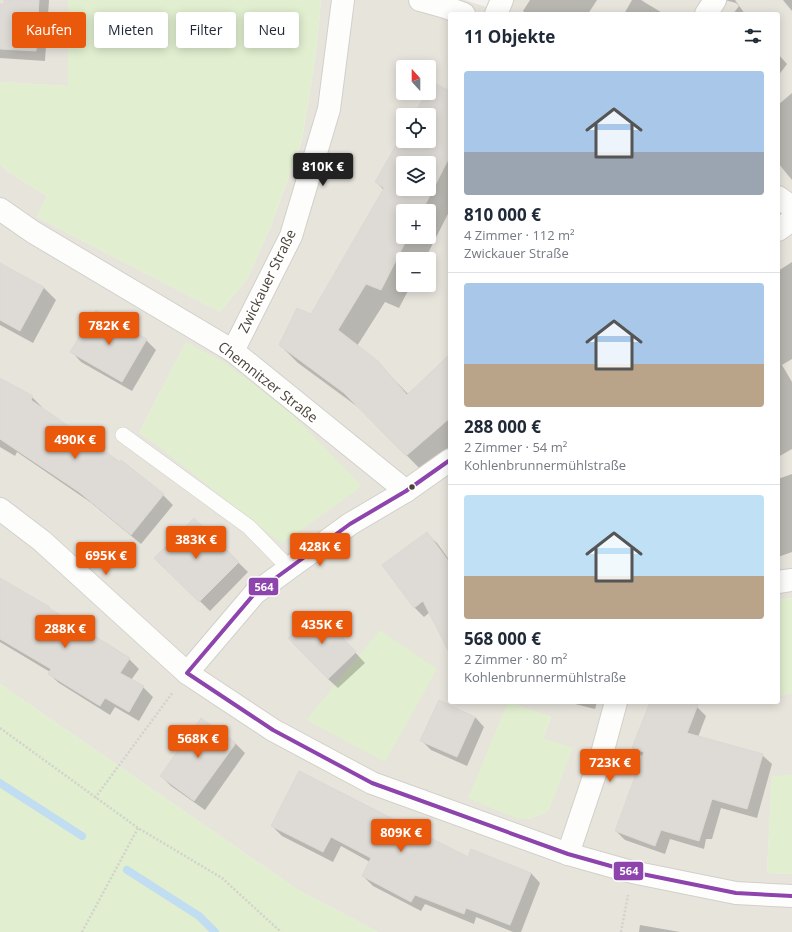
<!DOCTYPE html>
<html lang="de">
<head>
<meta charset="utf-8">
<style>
  body { margin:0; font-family:"Open Sans",sans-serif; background:#f2f2f3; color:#1f2937; height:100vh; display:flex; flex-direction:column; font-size:15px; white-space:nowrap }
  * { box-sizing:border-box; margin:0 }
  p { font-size:13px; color:#747a83 }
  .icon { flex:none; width:22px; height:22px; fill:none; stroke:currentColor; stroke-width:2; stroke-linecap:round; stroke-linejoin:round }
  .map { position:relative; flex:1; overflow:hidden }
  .side { position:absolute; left:448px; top:12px; width:332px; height:692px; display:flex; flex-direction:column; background:#fff; border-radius:4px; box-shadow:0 2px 10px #0003 }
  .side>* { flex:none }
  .hud { position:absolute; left:12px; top:12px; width:376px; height:36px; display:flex; gap:8px }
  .needle { width:26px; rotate:339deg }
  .fabs { position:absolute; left:396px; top:60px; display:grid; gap:8px }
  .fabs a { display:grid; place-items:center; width:40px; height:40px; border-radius:4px; background:#fff; box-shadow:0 2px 10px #0003; font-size:20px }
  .price { position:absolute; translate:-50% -34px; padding:0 9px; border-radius:4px; background:#ea580c; color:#fff; font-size:13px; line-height:26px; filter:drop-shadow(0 1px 2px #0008) }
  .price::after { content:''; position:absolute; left:50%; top:24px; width:12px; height:9px; margin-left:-6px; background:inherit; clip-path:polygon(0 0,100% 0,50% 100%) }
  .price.active { background:#222; color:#fff }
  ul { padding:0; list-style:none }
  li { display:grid; align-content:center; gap:8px; height:212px; padding:0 16px }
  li+li { border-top:1px solid #e0e1e3 }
  li span { display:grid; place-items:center; height:124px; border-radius:4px; color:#555 }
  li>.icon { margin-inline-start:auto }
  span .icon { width:72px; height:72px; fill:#fffc; stroke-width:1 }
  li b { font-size:17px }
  h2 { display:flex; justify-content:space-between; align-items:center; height:48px; padding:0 16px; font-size:17px }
  .tag { padding:0 14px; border-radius:4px; background:#fff; box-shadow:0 2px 10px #0003; font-size:14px; line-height:36px }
  .tag.active { background:#ea580c; color:#fff }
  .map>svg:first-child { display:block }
</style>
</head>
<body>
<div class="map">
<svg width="792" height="932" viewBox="0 0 792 932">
  <rect width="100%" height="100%" fill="#f4f2ee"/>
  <g fill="#e7e4dc" fill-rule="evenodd">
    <path d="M 0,0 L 68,0 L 68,86 L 0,82 Z"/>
    <path d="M 321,0 L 465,0 L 489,8 L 492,0 L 792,0 L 792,598 L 778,600 L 778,14 L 450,14 L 450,702 L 778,702 L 778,696 L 792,693 L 792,775 L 772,777 L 767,873 L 792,874 L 792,932 L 378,932 L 298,890 L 0,684 L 0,164 L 7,171 L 47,196 L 37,217 L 220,312 L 247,279 L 271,226 L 302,140 L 316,53 ZM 403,67 L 429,67 L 429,93 L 403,93 ZM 403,115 L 429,115 L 429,141 L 403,141 ZM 403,163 L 429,163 L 429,189 L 403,189 ZM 403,211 L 429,211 L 429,237 L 403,237 ZM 403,259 L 429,259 L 429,285 L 403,285 ZM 186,342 L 154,443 L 139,433 ZM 508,702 L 551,717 L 543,738 L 549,810 L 542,814 L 528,819 Z"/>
  </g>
  <g fill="#e1eecf">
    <path d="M 68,0 L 321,0 L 316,53 L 302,139 L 271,226 L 247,279 L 220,312 L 37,217 L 47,196 L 7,171 L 0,164 L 0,82 L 68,86 Z"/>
    <path d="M 186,342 L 224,362 L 288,410 L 362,486 L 282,544 L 154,443 L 139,433 Z"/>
    <path d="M 792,598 L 792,693 L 778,696 L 778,600 Z"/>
    <path d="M 380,630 L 437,669 L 385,762 L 306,720 Z"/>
    <path d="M 0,684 L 298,890 L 378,932 L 0,932 Z"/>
    <path d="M 508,702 L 551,716 L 543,738 L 573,748 L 549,810 L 542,814 L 528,819 L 518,819 L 468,798 Z"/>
    <path d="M 792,775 L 792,874 L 767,873 L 772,776 Z"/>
  </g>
  <g fill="#0003" fill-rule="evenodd">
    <path d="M 5,0 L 49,0 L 45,61 L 0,58 L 0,5 L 5,5 Z"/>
    <path d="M 530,0 L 597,0 L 588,14 L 526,14 L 523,11 Z"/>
    <path d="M 632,0 L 641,0 L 664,14 L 624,14 Z"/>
    <path d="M 725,0 L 735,0 L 745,14 L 733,14 L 739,6 L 736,3 Z"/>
    <path d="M 783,0 L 792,0 L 792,11 Z"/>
    <path d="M 778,54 L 787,64 L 778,76 Z"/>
    <path d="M 429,90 L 450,92 L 450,210 L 425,259 L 403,259 L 403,285 L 411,285 L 399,308 L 385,302 L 357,346 L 377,362 L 409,395 L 450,355 L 450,452 L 425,474 L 362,410 L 298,363 L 280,345 L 312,315 L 384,190 L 376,182 L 403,135 L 403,141 L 429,141 L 429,115 L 415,115 L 427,93 L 429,93 ZM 403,163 L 429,163 L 429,189 L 403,189 ZM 403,211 L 429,211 L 429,237 L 403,237 Z"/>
    <path d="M 792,93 L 792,180 L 778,163 L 778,105 Z"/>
    <path d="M 792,262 L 792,359 L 782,365 L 792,382 L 792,449 L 778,457 L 778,271 Z"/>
    <path d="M 0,264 L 44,288 L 56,300 L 33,343 L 0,325 Z"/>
    <path d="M 96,311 L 146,340 L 156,350 L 132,391 L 81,362 L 72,352 Z"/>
    <path d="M 0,391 L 32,397 L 42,407 L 41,409 L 120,463 L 122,461 L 163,495 L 173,505 L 141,544 L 90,502 L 17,452 L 15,456 L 0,447 Z"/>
    <path d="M 792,474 L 792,552 L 778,557 L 778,479 Z"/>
    <path d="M 194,519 L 248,572 L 210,611 L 156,558 Z"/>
    <path d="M 427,534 L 437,543 L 450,561 L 450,652 L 430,612 L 424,617 L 414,607 Z"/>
    <path d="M 0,579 L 49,608 L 53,612 L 129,659 L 139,669 L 131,680 L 143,687 L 153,697 L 139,721 L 115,707 L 110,715 L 59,683 L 49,674 L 50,672 L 0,642 Z"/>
    <path d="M 327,622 L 365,663 L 338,688 L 328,679 Z"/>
    <path d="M 567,702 L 597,702 L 595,709 Z"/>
    <path d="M 652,702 L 685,702 L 697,707 L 706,716 L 698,737 L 762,755 L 772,764 L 757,818 L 721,808 L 712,839 L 706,839 L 704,849 L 670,839 L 665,854 L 625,840 L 616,831 L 643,757 L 633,747 Z"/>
    <path d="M 475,717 L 484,727 L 467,766 L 431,750 L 422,741 Z"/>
    <path d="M 235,743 L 245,753 L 205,810 L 171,786 L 161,776 Z"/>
    <path d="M 272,826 L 469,858 L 531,873 L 540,883 L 521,932 L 513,932 L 476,917 L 474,924 L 425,904 L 421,911 L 373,886 L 363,876 L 370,862 L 341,846 L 333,862 L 282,836 Z"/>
    <path d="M 640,925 L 680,932 L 639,932 Z"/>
  </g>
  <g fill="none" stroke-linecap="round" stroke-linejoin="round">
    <g stroke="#c0ddf1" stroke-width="8">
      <path d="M 0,783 L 82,836"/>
      <path d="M 127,870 L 199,916 L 215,932"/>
    </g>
  </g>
  <g fill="#dedbd6" stroke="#dcd9d4" fill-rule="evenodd">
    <path d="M 4,0 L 39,0 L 36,51 L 0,49 L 0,4 L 4,4 Z"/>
    <path d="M 432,82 L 450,91 L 450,156 L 422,211 L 403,211 L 403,237 L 408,237 L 381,290 L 366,284 L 338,330 L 378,361 L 407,395 L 450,354 L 450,418 L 406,456 L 344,393 L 279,345 L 297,308 L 311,314 L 384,188 L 375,182 L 403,133 L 403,141 L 429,141 L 429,115 L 414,115 L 426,93 L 429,93 L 429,88 ZM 403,163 L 429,163 L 429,189 L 403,189 Z"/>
    <path d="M 0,263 L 44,287 L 20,331 L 0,320 Z"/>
    <path d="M 96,310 L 147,339 L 122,382 L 70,352 Z"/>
    <path d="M 0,378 L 33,396 L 31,400 L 120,462 L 121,460 L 164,494 L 131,535 L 79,492 L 0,439 Z"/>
    <path d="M 194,518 L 239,562 L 199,602 L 154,558 Z"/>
    <path d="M 427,532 L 450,563 L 450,654 L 423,601 L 414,608 L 382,565 Z"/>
    <path d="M 0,578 L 50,607 L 49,608 L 130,658 L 120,673 L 144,686 L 129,712 L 105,698 L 100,706 L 48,674 L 51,669 L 0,639 Z"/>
    <path d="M 317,611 L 356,652 L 328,679 L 288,638 Z"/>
    <path d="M 439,700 L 475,717 L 457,757 L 420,741 Z"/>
    <path d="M 650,702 L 699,702 L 687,733 L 763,754 L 747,809 L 712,799 L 699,841 L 661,830 L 655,846 L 615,831 L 644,752 L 632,748 Z"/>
    <path d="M 201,718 L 236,743 L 194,801 L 160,776 Z"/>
    <path d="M 299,771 L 468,857 L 471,849 L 531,873 L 510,925 L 466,908 L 464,914 L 415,895 L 411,902 L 362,876 L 371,858 L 331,837 L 323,852 L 271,826 Z"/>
  </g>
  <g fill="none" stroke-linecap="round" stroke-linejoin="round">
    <g stroke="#d2d0cb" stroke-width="16">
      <path id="lane" d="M 123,435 L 249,527 L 289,568"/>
    </g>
    <g stroke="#d2d0cb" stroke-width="24">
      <g id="street">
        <path d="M 420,0 L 445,7 L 464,14"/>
        <path d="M 496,14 L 502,0"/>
        <path d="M 706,14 L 715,0"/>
        <path d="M 778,197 L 792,207"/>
        <path d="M 0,209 L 33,232 L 233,351 L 406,491"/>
        <path d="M 778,230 L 792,220"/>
        <path d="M 233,351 L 291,236 L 329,109 L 343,0"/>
        <path d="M 0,509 L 42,541 L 187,673 L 273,730 L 372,783 L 568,854 L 632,872 L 736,893 L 792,896"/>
        <path d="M 778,582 L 792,580"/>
        <path d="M 187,673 L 255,593 L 350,524 L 406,491 L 450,460"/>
        <path d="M 568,854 L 603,750 L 616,702"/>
      </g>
    </g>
    <g stroke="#d3d2cc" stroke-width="2.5" stroke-dasharray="2 2" stroke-linecap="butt">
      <path d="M 0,728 L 138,828 L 222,878 L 281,932"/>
      <path d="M 95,798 L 173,692"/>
      <path d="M 82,932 L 138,828"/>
      <path d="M 621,932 L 628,895"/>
    </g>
    <use href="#lane" stroke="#fdfdfc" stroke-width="15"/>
    <use href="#street" stroke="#fdfdfc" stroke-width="22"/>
    <g stroke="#fff" stroke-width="7">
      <path id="bus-1" d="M 450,460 L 406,491 L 350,524 L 255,593 L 187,673 L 273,730 L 372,783 L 568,854 L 632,872 L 736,893 L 792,896"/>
    </g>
    <use href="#bus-1" stroke="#8e44ad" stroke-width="4"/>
  </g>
  <circle fill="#4b4439" stroke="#fff" stroke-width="1.5" cx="412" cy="487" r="3.5"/>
  <g text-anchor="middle" stroke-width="4" stroke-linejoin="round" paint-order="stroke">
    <g font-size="14" fill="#4b4439" stroke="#fff">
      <text transform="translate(267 281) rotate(-64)" y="5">Zwickauer Straße</text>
      <text transform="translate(268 382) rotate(38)" y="5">Chemnitzer Straße</text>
    </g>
  </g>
  <g stroke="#fff" stroke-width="1.5">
    <rect x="248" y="577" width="31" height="19" rx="4" fill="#8e44ad"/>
    <rect x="613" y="861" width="31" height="20" rx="4" fill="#8e44ad"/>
  </g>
  <g font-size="11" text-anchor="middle" font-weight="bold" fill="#fff">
    <text x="264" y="591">564</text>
    <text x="629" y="875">564</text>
  </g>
</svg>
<div class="fabs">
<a><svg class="needle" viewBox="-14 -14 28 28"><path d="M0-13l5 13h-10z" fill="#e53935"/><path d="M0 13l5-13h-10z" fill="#747a83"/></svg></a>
<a><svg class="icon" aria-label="locate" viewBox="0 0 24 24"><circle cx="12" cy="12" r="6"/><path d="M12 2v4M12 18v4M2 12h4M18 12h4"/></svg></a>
<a><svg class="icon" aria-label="layers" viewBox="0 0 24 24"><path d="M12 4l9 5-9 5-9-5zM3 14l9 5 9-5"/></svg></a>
<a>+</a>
<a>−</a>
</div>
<b class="price active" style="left:323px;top:187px">810K €</b>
<b class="price" style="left:109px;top:346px">782K €</b>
<b class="price" style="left:75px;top:460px">490K €</b>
<b class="price" style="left:196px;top:560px">383K €</b>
<b class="price" style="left:320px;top:567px">428K €</b>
<b class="price" style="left:106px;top:576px">695K €</b>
<b class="price" style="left:322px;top:645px">435K €</b>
<b class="price" style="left:65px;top:649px">288K €</b>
<b class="price" style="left:198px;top:759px">568K €</b>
<b class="price" style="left:610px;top:783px">723K €</b>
<b class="price" style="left:401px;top:853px">809K €</b>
<div class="hud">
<a class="tag active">Kaufen</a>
<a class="tag">Mieten</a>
<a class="tag">Filter</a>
<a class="tag">Neu</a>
</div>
<section class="side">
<h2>11 Objekte<svg class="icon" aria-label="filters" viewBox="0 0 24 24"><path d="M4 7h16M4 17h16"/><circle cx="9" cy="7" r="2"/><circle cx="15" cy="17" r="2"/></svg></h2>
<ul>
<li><span style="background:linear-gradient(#a9c7e8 65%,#9aa5b1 0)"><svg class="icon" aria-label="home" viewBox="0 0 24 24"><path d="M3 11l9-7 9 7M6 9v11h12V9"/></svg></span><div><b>810 000 €</b><p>4 Zimmer · 112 m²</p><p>Zwickauer Straße</p></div></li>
<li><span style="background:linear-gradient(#a9c7e8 65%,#b9a48a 0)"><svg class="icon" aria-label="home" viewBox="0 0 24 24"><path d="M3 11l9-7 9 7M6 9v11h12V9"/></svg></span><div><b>288 000 €</b><p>2 Zimmer · 54 m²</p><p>Kohlenbrunnermühlstraße</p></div></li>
<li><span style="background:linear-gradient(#bfe0f5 65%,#b9a48a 0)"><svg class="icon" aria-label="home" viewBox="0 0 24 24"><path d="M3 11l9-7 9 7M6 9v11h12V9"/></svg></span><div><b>568 000 €</b><p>2 Zimmer · 80 m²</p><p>Kohlenbrunnermühlstraße</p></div></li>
</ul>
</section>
</div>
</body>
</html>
